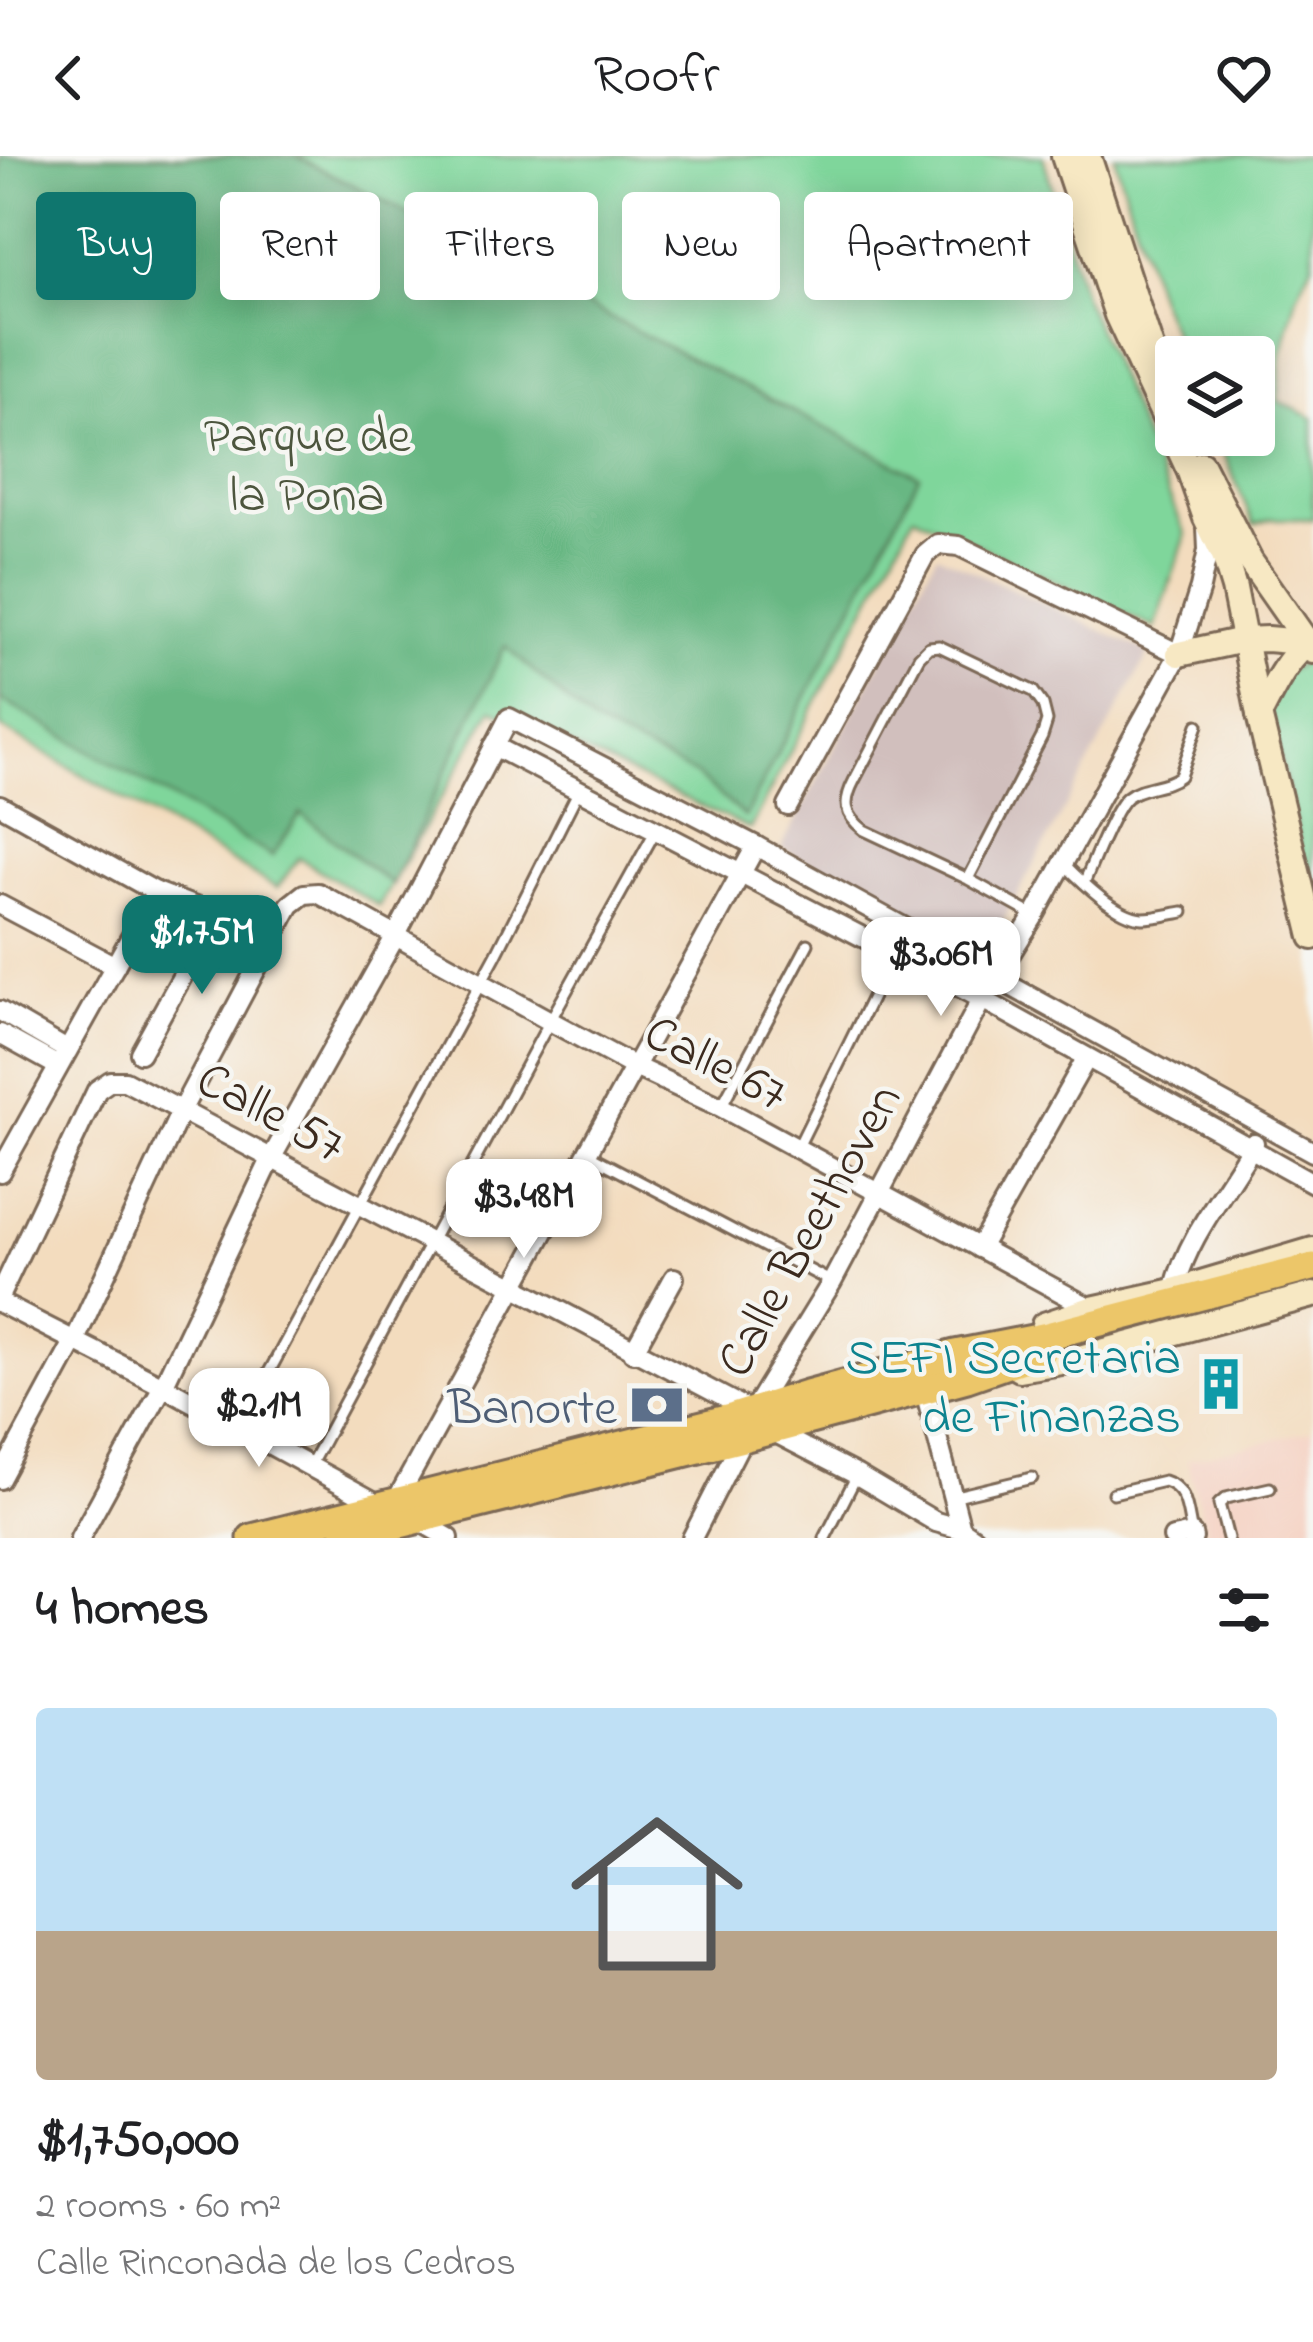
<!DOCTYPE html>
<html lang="en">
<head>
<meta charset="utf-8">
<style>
  body { margin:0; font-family:"Indie Flower",sans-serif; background:#f2f2f2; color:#202124; height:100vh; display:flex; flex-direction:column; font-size:45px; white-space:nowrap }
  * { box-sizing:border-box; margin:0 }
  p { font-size:39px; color:#757577 }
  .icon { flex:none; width:66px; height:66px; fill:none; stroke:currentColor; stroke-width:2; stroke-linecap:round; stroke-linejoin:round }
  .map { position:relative; height:1382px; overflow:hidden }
  .panel { display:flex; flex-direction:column; background:#fff; flex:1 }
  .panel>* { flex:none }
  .banner { position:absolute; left:36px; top:36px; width:1242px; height:108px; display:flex; gap:24px }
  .buttons { position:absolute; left:1155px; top:180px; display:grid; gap:24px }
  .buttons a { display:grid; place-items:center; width:120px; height:120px; border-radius:12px; background:#fff; box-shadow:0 6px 30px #0003; font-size:60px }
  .price { position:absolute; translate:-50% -102px; padding:0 27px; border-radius:24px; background:#fff; color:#222; font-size:39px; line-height:78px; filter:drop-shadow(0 3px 6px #0008) }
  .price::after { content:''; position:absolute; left:50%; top:72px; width:36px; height:27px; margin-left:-18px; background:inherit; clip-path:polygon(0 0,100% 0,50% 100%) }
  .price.active { background:#0f766e; color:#fff }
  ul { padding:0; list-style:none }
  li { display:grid; align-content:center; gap:24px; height:636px; padding:0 36px }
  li+li { border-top:3px solid #e0e0e0 }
  li span { display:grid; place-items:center; height:372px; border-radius:12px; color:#555 }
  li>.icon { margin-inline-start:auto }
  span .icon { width:216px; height:216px; fill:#fffc; stroke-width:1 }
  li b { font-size:51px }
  h2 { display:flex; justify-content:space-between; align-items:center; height:144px; padding:0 36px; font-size:51px }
  .chip { padding:0 42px; border-radius:12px; background:#fff; box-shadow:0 6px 30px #0003; font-size:42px; line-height:108px }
  .chip.active { background:#0f766e; color:#fff }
  header { display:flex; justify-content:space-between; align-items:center; height:156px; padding:0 36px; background:#fff; font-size:54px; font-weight:600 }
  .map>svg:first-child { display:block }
</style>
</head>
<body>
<header><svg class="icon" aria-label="back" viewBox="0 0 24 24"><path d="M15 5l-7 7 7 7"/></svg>Roofr<svg class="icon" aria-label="heart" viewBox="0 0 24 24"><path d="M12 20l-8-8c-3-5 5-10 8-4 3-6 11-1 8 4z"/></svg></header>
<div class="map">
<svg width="1313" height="1382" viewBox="0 0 1313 1382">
  <rect width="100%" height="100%" fill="#f6f6f2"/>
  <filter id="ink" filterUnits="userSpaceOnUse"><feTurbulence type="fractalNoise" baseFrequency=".00833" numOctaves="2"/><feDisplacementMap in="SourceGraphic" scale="24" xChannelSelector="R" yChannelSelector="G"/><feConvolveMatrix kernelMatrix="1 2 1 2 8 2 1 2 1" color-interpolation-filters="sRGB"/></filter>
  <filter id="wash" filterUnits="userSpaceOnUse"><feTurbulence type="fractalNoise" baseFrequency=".004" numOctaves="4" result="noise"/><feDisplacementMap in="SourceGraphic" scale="48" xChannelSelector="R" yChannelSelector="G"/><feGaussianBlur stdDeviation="2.7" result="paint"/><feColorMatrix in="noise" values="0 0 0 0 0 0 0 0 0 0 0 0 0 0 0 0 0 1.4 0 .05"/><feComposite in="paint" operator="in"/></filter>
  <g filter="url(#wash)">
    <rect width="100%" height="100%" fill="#f3dcbe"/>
    <path fill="#f5d2c3" d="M 1313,1274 L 1313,1382 L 1208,1382 L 1187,1304 Z"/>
    <path fill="#d1bfbd" d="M 937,398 L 1149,497 L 983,802 L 781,692 Z"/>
    <g fill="#7fd69b" stroke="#5d805c" stroke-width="3">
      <path d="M 0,0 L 1043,0 L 1083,139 L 1186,379 L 1155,472 L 914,359 L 750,673 L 492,553 L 379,750 L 299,702 L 277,732 L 0,571 Z"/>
      <path d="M 1114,0 L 1313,0 L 1313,106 L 1297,139 L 1282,197 L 1278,245 L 1313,262 L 1313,363 L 1270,363 L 1254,369 L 1216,279 L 1254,279 L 1254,201 L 1183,201 L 1158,142 Z"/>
      <path d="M 1308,503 L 1313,510 L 1313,747 L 1263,529 Z"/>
    </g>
    <path fill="#67b783" stroke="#517050" stroke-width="3" d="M 0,0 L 296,0 L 919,320 L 745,661 L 696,619 L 592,567 L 505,490 L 392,729 L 301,658 L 272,700 L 0,543 Z"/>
  </g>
  <g filter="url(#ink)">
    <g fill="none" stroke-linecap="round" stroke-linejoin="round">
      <g stroke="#7b6856" stroke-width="15">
        <g id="service">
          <path d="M 1063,707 C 1081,725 1117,761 1143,762 C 1156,762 1170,758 1183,756"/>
          <path d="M 968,723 L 1042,581 L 1047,565 L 1043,549 L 1033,535 L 939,490 L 929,491 L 919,501 L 854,625 C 843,646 844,659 864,674 L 968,723 L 1033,759"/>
          <path d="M 1084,727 C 1092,709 1114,651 1127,641 C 1142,629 1165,632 1180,620 L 1198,569"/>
          <path d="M 721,951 L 808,788"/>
          <path d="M 797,993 L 882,821"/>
          <path d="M 587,998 L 832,1126"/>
          <path d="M 238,1273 L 496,799 L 579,634"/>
          <path d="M 310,1310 L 550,865 L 656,674"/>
          <path d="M 1113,1337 L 1164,1325 C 1188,1332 1187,1356 1192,1378"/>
          <path d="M 952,1341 L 1032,1322"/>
          <path d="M 825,1382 L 857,1319"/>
          <path d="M 1228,1382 L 1219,1348 L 1226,1342 L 1270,1332"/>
        </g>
      </g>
      <g stroke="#7b6856" stroke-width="24">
        <g id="minor">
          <path d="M 494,590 L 982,843 L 1313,1027"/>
          <path d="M 0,649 L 156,736 L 216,759 L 240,772"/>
          <path d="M 788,650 L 925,399 L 938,388 L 959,390 L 1179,498"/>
          <path d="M 0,749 L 115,810"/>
          <path d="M 0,855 L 67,894"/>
          <path d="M 0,878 L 58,910"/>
          <path d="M 140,897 L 216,759"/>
          <path d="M 0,1016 L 156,736"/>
          <path d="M 979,1092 L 1086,903"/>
          <path d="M 1174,1135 C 1187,1080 1227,1035 1254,987"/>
          <path d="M 0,1139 L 97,934 L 110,925 L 125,925 L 752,1256 L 770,1274 L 857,1319 L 936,1366 L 961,1373 L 974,1382"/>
          <path d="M 0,1147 L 163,1230 L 382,1350"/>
          <path d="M 633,1196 L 674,1122"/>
          <path d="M 924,1231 L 961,1373"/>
          <path d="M 0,1323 L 75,1184 L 182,953 L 290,749 L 304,738 L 318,737 L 550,865 L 633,910 L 721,951 L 1092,1153"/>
          <path d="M 395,1347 L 756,690"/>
          <path d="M 416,1363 L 449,1382"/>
          <path d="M 80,1382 L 163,1230 L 272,1001 L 395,781 L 509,562 L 756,690 L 1313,996"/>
          <path d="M 692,1382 L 743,1282 L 752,1256 L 832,1126 L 982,843 L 1034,760 L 1179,498 L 1200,432 L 1208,394 L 1207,371"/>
          <path d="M 1173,1382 L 1192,1378 L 1193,1382"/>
        </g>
      </g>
      <g stroke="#7b6856" stroke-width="30">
        <g id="secondary">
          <path d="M 1064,0 L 1117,159 L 1190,316 L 1206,362 L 1224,399 L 1234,432 L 1259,559 L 1313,781"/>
          <path d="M 1088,0 L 1151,192 L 1168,234"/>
          <path d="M 1201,308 L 1250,405 L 1313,495"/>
          <path d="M 1179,498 L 1243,484 L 1267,483 L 1313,487"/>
          <path d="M 1259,559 C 1271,536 1290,495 1313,485"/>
          <path d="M 1044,1169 L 1092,1153 L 1174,1135 L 1313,1094"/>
          <path d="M 1019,1213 L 1068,1205 L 1313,1139"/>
        </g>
      </g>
      <g stroke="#7b6856" stroke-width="33">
        <g id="primary">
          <path d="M 252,1382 L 734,1261 L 807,1238 L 955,1198 L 1043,1181 L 1313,1111"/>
          <path d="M 344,1382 L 743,1282 L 967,1222 L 1042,1196"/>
        </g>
      </g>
      <use href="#service" stroke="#fff" stroke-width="9"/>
      <use href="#minor" stroke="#fff" stroke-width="18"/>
      <use href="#secondary" stroke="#f7e8c3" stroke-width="24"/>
      <use href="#primary" stroke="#ecc669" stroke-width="27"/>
    </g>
  </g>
  <defs>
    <g id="building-bare" transform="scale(4.14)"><path d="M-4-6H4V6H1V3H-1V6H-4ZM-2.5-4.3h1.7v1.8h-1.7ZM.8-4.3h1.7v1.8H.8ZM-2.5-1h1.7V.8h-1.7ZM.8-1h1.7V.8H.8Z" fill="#0f9aa8" stroke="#f6f6f2" stroke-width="2.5" paint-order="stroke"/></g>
    <g id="bank-bare" transform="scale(4.14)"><path d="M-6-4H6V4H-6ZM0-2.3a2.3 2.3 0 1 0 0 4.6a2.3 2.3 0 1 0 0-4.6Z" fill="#5c6f8a" stroke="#f6f6f2" stroke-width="2.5" paint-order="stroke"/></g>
  </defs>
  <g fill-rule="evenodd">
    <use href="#building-bare" x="1221" y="1228"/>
    <use href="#bank-bare" x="657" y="1249"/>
  </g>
  <g text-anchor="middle" stroke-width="9" stroke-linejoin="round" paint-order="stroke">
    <g font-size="51" fill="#4c553d" stroke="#f6f6f2">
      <text x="307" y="295">Parque de<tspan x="307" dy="59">la Pona</tspan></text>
    </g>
    <g font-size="51" fill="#3b2a1e" stroke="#f6f6f2">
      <text transform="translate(717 905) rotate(27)" y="18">Calle 67</text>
      <text transform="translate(272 954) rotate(28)" y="18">Calle 57</text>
      <text transform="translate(807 1073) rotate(-61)" y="18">Calle Beethoven</text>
    </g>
    <g font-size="51" fill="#0d838f" stroke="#f6f6f2" text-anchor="end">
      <text x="1181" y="1217">SEFI Secretaria<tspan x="1181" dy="59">de Finanzas</tspan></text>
    </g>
    <g font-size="51" fill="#4e5e75" stroke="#f6f6f2" text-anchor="end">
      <text x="617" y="1267">Banorte</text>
    </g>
  </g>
</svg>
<div class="buttons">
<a><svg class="icon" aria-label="layers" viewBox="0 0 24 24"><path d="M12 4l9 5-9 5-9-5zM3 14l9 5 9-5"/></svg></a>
</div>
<b class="price active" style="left:202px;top:841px">$1.75M</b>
<b class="price" style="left:941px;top:863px">$3.06M</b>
<b class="price" style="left:524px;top:1105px">$3.48M</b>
<b class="price" style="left:259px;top:1314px">$2.1M</b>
<div class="banner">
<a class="chip active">Buy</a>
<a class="chip">Rent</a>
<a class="chip">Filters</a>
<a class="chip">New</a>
<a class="chip">Apartment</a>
</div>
</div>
<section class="panel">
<h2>4 homes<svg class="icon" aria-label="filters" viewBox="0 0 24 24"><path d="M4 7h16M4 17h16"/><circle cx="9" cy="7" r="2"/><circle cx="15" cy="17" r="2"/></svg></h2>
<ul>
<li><span style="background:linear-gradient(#bfe0f5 60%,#b9a48a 0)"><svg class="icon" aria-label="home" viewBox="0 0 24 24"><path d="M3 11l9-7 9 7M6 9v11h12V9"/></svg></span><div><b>$1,750,000</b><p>2 rooms · 60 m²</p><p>Calle Rinconada de los Cedros</p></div></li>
</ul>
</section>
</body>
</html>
